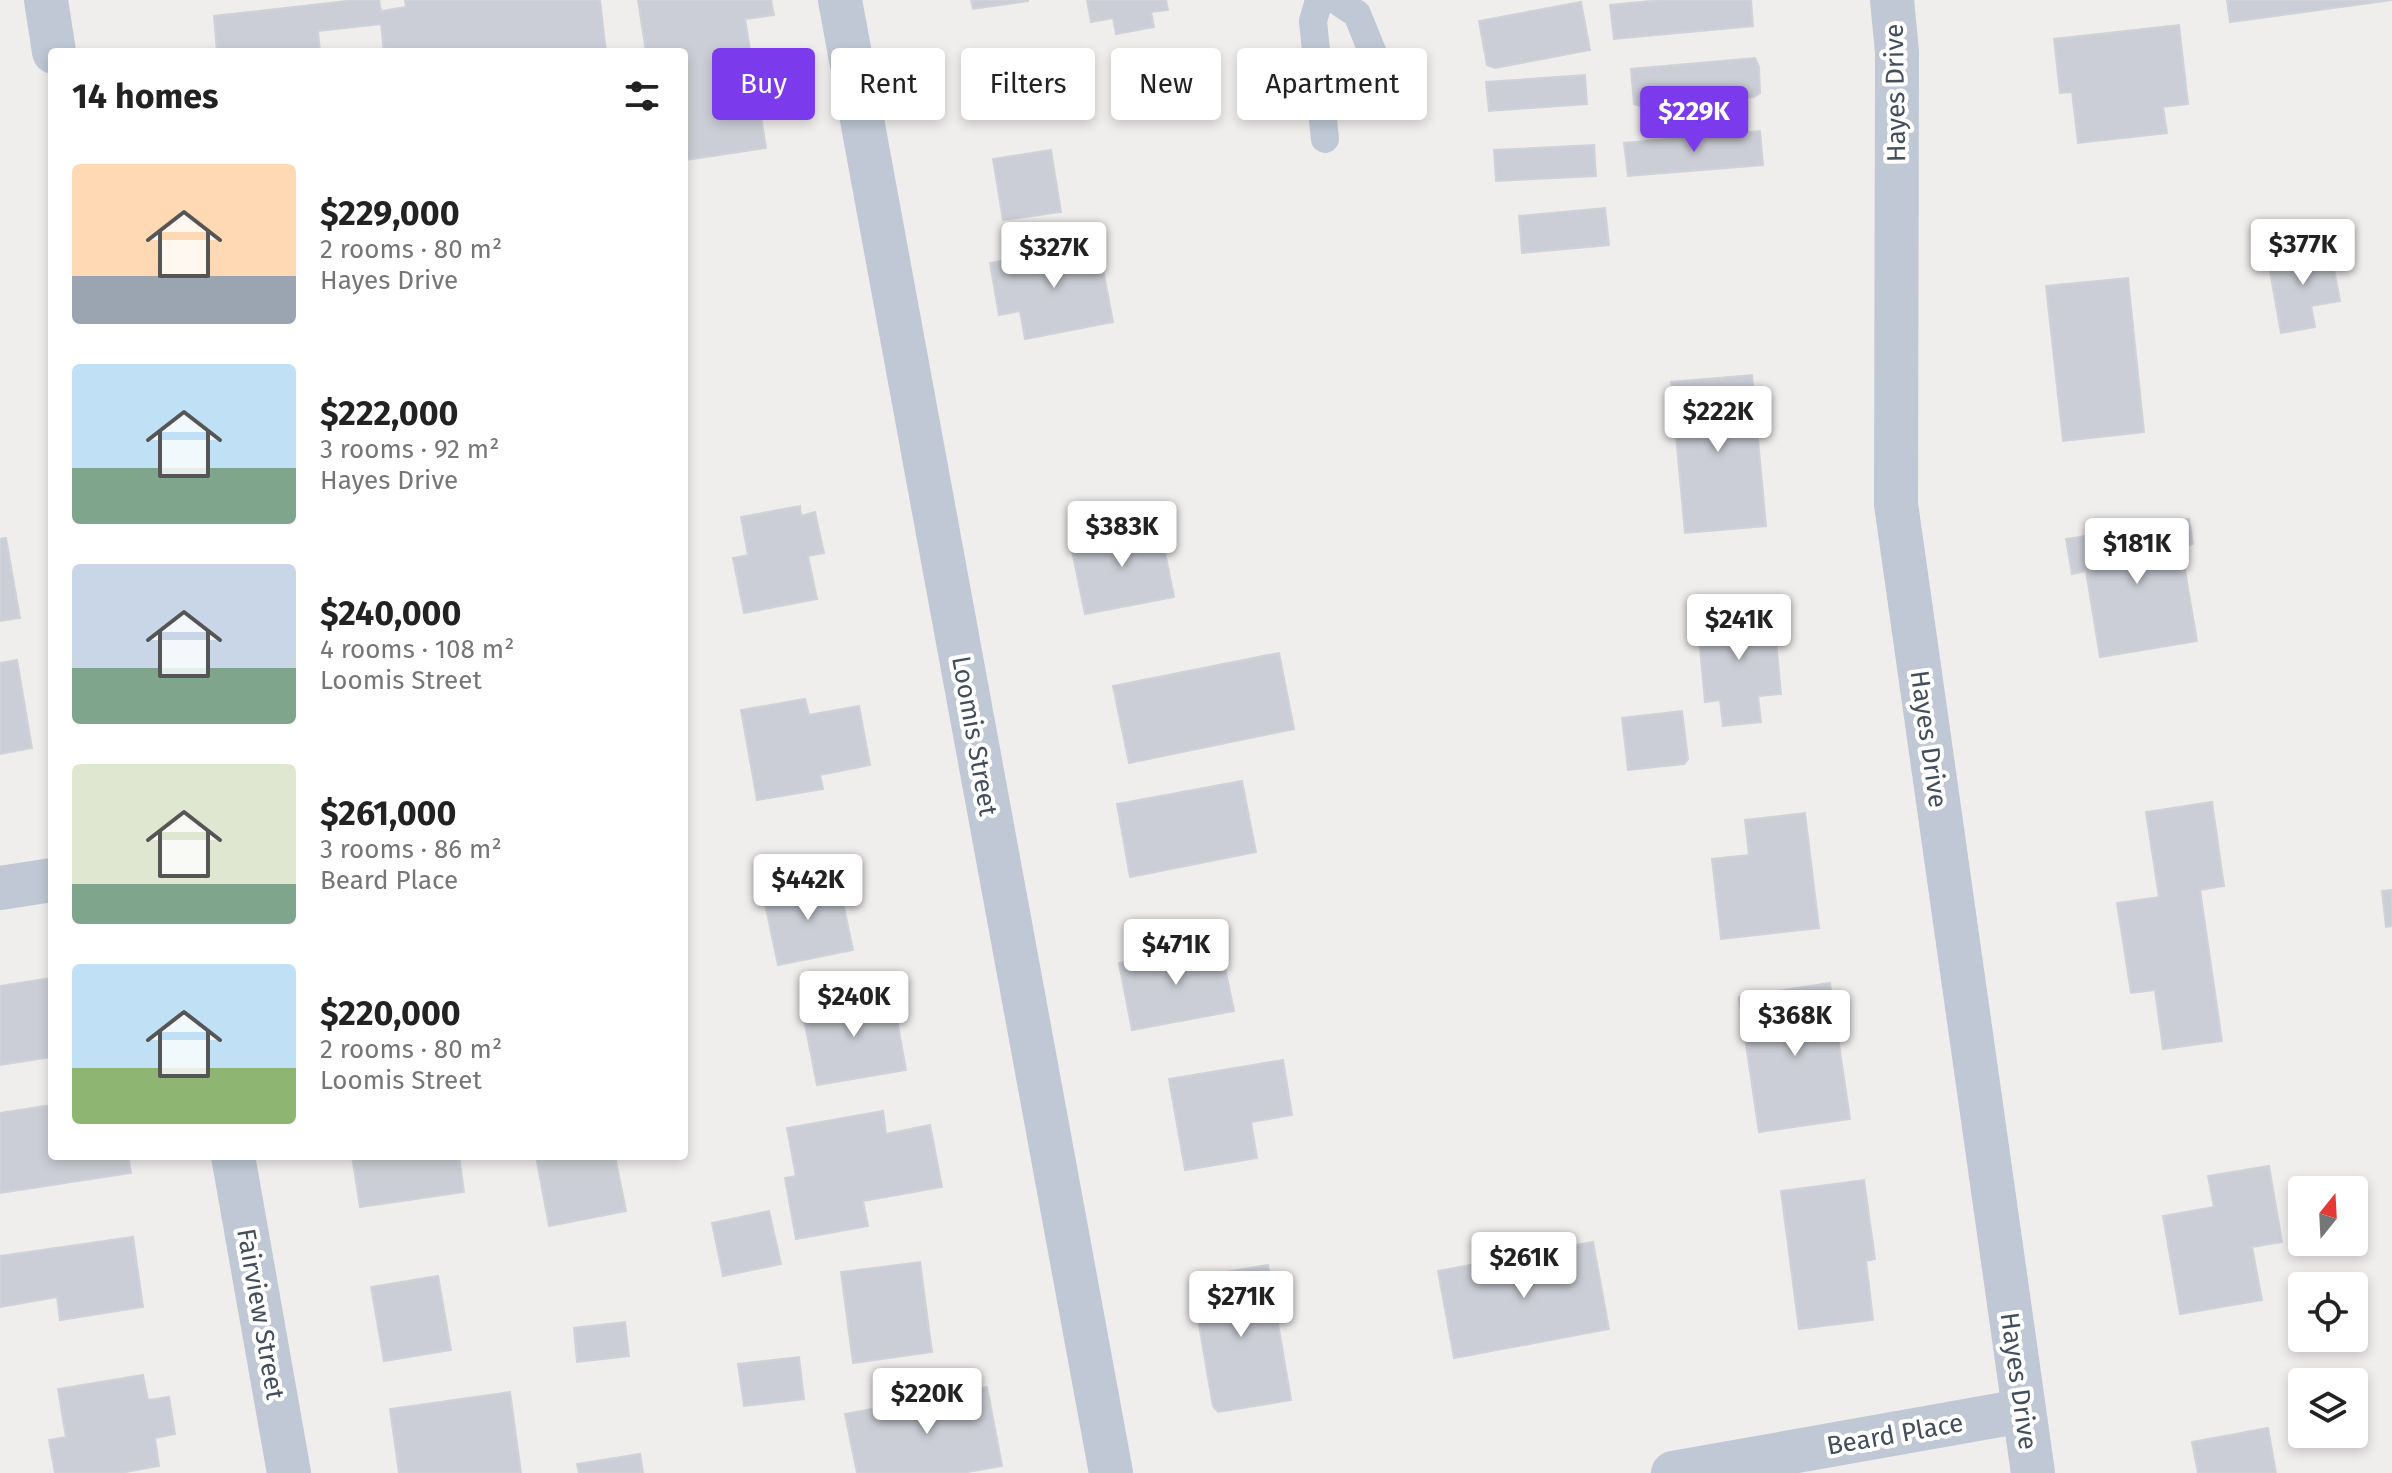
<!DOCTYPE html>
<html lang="en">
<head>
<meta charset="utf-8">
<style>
  body { margin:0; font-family:"Fira Sans",sans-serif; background:#f6f6f6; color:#222; height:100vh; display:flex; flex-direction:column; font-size:30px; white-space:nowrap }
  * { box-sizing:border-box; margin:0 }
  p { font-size:26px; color:#767676 }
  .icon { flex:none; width:44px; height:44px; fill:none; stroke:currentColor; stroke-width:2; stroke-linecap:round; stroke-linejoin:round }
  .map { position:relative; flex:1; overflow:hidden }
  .side { position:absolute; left:48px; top:48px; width:640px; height:1112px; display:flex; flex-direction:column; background:#fff; border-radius:8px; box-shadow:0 4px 12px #0003 }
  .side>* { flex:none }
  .guide { position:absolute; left:712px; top:48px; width:760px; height:72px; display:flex; gap:16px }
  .needle { width:52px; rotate:18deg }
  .buttons { position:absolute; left:2288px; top:1176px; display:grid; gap:16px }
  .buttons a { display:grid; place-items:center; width:80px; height:80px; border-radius:8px; background:#fff; box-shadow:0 4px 12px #0003; font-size:40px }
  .price { position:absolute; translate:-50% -68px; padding:0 18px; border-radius:8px; background:#fff; color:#222; font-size:26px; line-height:52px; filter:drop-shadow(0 2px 4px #0008) }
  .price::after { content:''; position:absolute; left:50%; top:48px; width:24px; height:18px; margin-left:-12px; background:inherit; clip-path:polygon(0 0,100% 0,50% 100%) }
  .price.selected { background:#7c3aed; color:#fff }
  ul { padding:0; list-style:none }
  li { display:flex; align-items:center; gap:24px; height:200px; padding:0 24px }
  li span { display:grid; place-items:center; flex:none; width:224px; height:160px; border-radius:8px; color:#555 }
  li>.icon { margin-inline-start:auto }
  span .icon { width:96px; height:96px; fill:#fffc; stroke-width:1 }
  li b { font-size:34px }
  h2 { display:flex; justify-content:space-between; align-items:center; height:96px; padding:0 24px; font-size:34px }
  .pill { padding:0 28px; border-radius:8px; background:#fff; box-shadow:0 4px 12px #0003; font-size:28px; line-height:72px }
  .pill.selected { background:#7c3aed; color:#fff }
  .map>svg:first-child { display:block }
</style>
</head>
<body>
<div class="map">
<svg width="2392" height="1473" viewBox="0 0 2392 1473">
  <rect width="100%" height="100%" fill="#f0eded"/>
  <g fill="#cbced6" stroke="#d0d2da" stroke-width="2">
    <path d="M 356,0 L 379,0 L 381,11 L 406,7 L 405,0 L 600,0 L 606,52 L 384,52 L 381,24 L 318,31 L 320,52 L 217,52 L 214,16 Z"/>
    <path d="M 638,0 L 771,0 L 774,15 L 745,19 L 766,148 L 685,160 L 684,52 L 646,52 Z"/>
    <path d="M 971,0 L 1028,0 L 1028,1 L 973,9 Z"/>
    <path d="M 1087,0 L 1166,0 L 1168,10 L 1151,12 L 1154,27 L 1116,34 L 1113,18 L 1091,22 Z"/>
    <path d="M 1662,0 L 1751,0 L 1753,26 L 1614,39 L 1610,5 Z"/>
    <path d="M 2227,0 L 2392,0 L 2230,22 Z"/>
    <path d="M 1581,2 L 1590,50 L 1495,68 L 1487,65 L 1479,21 Z"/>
    <path d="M 2179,25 L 2188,104 L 2163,107 L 2167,133 L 2078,143 L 2072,92 L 2060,93 L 2054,39 Z"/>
    <path d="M 1755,58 L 1759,67 L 1760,93 L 1754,97 L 1678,105 L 1674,122 L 1648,123 L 1646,108 L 1634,104 L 1631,69 Z"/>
    <path d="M 1585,75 L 1587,104 L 1489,111 L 1486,82 Z"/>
    <path d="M 1760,131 L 1763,165 L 1628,176 L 1624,143 Z"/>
    <path d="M 1594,145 L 1596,176 L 1496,181 L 1494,150 Z"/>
    <path d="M 1051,150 L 1061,212 L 1003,220 L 993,159 Z"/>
    <path d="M 1605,208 L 1609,245 L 1522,253 L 1519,216 Z"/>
    <path d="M 1098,243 L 1113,322 L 1025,339 L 1020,311 L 999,315 L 990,263 Z"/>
    <path d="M 2330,248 L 2340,301 L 2311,306 L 2315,327 L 2281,333 L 2268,260 Z"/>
    <path d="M 2128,278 L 2144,432 L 2063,441 L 2046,286 Z"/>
    <path d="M 1752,375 L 1766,526 L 1685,533 L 1671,382 Z"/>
    <path d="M 800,506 L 801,516 L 815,512 L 824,553 L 808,556 L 817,599 L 744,613 L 733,558 L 748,555 L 741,517 Z"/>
    <path d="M 2189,519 L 2193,544 L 2181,547 L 2197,641 L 2100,657 L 2086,571 L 2072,574 L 2066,539 Z"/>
    <path d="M 1159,523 L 1174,597 L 1085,614 L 1070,541 Z"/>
    <path d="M 6,538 L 20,618 L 0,621 L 0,539 Z"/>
    <path d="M 1773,608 L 1781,694 L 1758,696 L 1761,722 L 1723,726 L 1720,700 L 1705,702 L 1697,615 Z"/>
    <path d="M 1279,653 L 1294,729 L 1129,763 L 1113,686 Z"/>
    <path d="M 17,660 L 32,748 L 0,754 L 0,663 Z"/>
    <path d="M 805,699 L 809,715 L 859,706 L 870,765 L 820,775 L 823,789 L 757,800 L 741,710 Z"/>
    <path d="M 1682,711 L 1688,759 L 1684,764 L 1628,770 L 1622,718 Z"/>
    <path d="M 1242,781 L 1256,852 L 1130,877 L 1117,804 Z"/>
    <path d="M 2212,802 L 2224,886 L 2200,890 L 2222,1041 L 2163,1049 L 2155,990 L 2131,993 L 2117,903 L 2159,897 L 2146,812 Z"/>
    <path d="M 1805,813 L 1819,928 L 1721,939 L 1712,859 L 1749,855 L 1745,820 Z"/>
    <path d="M 838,879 L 853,950 L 778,965 L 763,894 Z"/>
    <path d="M 2392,890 L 2392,926 L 2386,927 L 2382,891 Z"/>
    <path d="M 1220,943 L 1234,1011 L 1132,1030 L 1119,963 Z"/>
    <path d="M 52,978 L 52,1057 L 0,1065 L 0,986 Z"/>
    <path d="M 1830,983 L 1850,1119 L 1759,1132 L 1739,997 Z"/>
    <path d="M 892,992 L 906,1070 L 817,1085 L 802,1009 Z"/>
    <path d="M 1283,1060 L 1292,1115 L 1251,1122 L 1257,1158 L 1185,1170 L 1169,1079 Z"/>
    <path d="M 52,1105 L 52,1156 L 128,1156 L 131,1173 L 0,1193 L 0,1113 Z"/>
    <path d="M 883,1111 L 886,1134 L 930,1125 L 942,1187 L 863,1201 L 868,1226 L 796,1239 L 785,1178 L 796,1176 L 787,1128 Z"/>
    <path d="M 352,1156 L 459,1156 L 464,1192 L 360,1207 Z"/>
    <path d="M 536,1156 L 615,1156 L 626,1211 L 549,1226 Z"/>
    <path d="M 2269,1166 L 2282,1242 L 2252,1247 L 2262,1300 L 2180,1314 L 2163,1216 L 2214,1207 L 2208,1176 Z"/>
    <path d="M 1864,1180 L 1875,1259 L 1866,1261 L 1873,1320 L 1799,1329 L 1781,1191 Z"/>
    <path d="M 769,1211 L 781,1264 L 723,1276 L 712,1223 Z"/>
    <path d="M 133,1237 L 143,1307 L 60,1320 L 57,1297 L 0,1307 L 0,1256 Z"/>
    <path d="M 1593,1242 L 1609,1329 L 1454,1358 L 1438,1271 Z"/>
    <path d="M 920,1262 L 932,1352 L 853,1363 L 841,1272 Z"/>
    <path d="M 1268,1265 L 1291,1400 L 1218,1412 L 1213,1406 L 1191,1278 Z"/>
    <path d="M 438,1276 L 451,1350 L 384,1361 L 371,1287 Z"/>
    <path d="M 625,1322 L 629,1356 L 577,1362 L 574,1328 Z"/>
    <path d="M 799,1357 L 804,1399 L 744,1406 L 738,1364 Z"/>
    <path d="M 143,1375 L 148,1400 L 169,1397 L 175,1434 L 155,1438 L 159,1466 L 120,1473 L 55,1473 L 49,1440 L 66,1437 L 58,1389 Z"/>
    <path d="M 987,1387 L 1002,1466 L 962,1473 L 857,1473 L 845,1414 Z"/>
    <path d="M 510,1392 L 521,1473 L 399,1473 L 390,1409 Z"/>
    <path d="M 2268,1428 L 2276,1473 L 2198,1473 L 2192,1442 Z"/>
    <path d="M 640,1454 L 643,1473 L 579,1473 L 577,1464 Z"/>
  </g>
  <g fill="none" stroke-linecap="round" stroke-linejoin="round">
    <g stroke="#bfc8d4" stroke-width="28">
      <path d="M 1319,0 L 1313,21 L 1325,139"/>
      <path d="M 1336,0 L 1357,14 L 1385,83"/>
    </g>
    <g stroke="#bfc8d4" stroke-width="44">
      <path d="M 46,0 L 54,52"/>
      <path d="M 840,0 L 1111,1473"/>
      <path d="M 1892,0 L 1897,52 L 1896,504 L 2033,1473"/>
      <path d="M 0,888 L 52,880"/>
      <path d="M 233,1156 L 289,1473"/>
      <path d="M 1673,1473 L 2022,1411"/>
    </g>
  </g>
  <g text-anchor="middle" stroke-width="8" stroke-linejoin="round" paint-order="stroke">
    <g font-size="26" fill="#434e5c" stroke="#fff">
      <text transform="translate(1895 93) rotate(-91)" y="9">Hayes Drive</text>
      <text transform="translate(975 736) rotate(80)" y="9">Loomis Street</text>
      <text transform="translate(1929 739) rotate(82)" y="9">Hayes Drive</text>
      <text transform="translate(261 1314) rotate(80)" y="9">Fairview Street</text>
      <text transform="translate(2019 1381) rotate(82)" y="9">Hayes Drive</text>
      <text transform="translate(1895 1434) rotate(-10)" y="9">Beard Place</text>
    </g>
  </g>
</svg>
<div class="buttons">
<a><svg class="needle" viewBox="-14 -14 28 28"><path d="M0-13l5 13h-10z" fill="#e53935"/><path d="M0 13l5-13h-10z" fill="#767676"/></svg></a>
<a><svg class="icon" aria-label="locate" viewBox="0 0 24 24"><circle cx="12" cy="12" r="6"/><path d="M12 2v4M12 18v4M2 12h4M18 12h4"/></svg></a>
<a><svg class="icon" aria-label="layers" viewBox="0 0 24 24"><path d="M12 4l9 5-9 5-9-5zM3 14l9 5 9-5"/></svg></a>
</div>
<b class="price selected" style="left:1694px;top:154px">$229K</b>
<b class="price" style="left:2303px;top:287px">$377K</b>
<b class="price" style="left:1054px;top:290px">$327K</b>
<b class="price" style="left:1718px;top:454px">$222K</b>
<b class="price" style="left:1122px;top:569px">$383K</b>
<b class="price" style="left:2137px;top:586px">$181K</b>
<b class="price" style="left:1739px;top:662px">$241K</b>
<b class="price" style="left:808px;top:922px">$442K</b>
<b class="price" style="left:1176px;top:987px">$471K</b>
<b class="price" style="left:854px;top:1039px">$240K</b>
<b class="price" style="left:1795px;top:1058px">$368K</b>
<b class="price" style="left:1524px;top:1300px">$261K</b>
<b class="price" style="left:1241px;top:1339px">$271K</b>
<b class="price" style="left:927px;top:1436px">$220K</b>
<div class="guide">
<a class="pill selected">Buy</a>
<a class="pill">Rent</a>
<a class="pill">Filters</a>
<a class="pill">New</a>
<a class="pill">Apartment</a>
</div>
<section class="side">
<h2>14 homes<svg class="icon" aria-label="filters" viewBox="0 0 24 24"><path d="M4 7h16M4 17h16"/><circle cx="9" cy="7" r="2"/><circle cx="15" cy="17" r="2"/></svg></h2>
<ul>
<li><span style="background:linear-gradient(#ffd9b3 70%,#9aa5b1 0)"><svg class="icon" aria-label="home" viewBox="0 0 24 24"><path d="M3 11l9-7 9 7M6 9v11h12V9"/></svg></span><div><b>$229,000</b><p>2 rooms · 80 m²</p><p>Hayes Drive</p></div></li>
<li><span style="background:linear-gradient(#bfe0f5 65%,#7fa58c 0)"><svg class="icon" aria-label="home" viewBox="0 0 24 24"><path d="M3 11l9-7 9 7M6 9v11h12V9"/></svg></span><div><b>$222,000</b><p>3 rooms · 92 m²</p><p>Hayes Drive</p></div></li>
<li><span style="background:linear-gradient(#c9d6e8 65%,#7fa58c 0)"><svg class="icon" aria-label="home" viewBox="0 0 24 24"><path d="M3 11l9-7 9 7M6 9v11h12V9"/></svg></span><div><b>$240,000</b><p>4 rooms · 108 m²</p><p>Loomis Street</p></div></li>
<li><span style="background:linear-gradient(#dfe7d0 75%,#7fa58c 0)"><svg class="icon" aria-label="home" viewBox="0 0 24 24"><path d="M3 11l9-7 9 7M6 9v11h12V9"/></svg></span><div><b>$261,000</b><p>3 rooms · 86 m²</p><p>Beard Place</p></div></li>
<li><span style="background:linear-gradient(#bfe0f5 65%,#8fb573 0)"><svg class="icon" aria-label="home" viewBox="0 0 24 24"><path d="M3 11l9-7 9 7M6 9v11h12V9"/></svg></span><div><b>$220,000</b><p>2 rooms · 80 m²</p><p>Loomis Street</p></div></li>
</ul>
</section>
</div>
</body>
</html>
